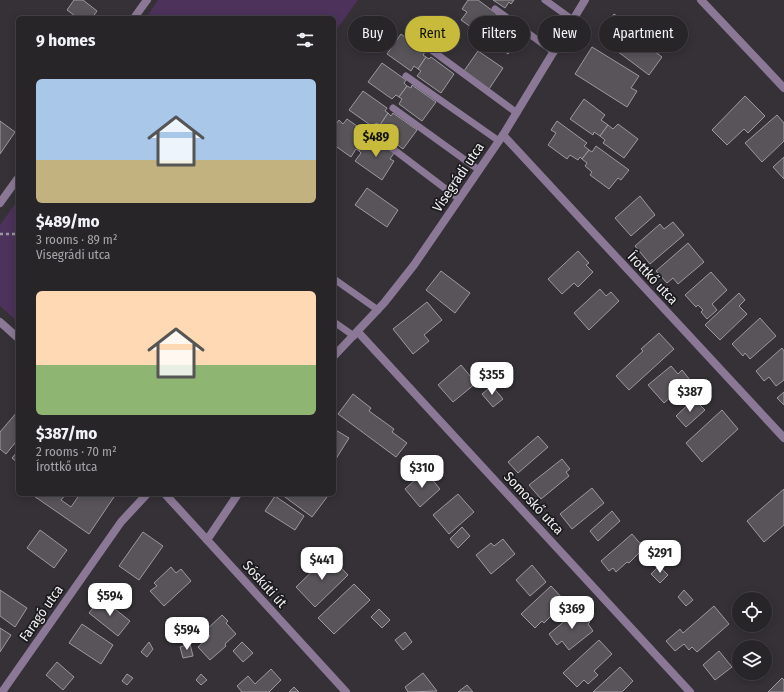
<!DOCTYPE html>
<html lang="en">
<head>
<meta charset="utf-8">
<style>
  body { margin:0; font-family:"Fira Sans Condensed",sans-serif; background:#302d31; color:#f1f3f6; height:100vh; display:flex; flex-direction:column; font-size:15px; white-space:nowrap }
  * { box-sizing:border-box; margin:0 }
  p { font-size:13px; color:#a5a5a8 }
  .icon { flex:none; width:22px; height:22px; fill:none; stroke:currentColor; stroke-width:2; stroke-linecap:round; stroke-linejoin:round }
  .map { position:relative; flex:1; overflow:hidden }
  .side { position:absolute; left:16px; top:16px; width:320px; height:480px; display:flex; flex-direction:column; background:#282529; border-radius:6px; box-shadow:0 2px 10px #0003,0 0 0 1px #444246 }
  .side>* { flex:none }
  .top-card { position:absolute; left:348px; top:16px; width:376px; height:36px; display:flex; gap:8px }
  .buttons { position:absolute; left:732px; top:592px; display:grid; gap:8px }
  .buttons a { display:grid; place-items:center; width:40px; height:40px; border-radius:50%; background:#282529; box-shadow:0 2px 10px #0003,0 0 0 1px #444246; font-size:20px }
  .price { position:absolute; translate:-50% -34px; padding:0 9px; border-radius:8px; background:#fff; color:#222; font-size:13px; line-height:26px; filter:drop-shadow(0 1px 2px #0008) }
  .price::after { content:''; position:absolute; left:50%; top:24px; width:12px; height:9px; margin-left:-6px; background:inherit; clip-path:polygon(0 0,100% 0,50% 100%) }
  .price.selected { background:#c8bb3b; color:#111 }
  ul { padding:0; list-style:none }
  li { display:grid; align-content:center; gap:8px; height:212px; padding:0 20px }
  li span { display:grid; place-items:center; height:124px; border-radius:6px; color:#555 }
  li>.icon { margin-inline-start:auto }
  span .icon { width:72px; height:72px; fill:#fffc; stroke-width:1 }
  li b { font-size:17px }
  h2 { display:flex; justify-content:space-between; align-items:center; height:48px; padding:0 20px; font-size:17px }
  .tag { padding:0 14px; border-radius:18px; background:#282529; box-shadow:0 2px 10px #0003,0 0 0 1px #444246; font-size:14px; line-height:36px }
  .tag.selected { background:#c8bb3b; color:#111 }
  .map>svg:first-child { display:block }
</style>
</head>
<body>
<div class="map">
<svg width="784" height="692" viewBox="0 0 784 692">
  <rect width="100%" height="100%" fill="#353137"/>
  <g fill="#4d325b">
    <path d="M 158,0 L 358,0 L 334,33 L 334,18 L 146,18 Z"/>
    <path d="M 18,200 L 18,322 L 0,306 L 0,225 Z"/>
  </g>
  <g fill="#58545a" stroke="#9d99a0">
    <path d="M 74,0 L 83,0 L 97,11 L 92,18 L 78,18 L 67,10 Z"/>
    <path d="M 468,0 L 478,0 L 497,14 L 496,17 L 497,18 L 490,29 L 488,28 L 482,35 L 461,20 L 467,12 L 462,9 Z"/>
    <path d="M 493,0 L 514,0 L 511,4 L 509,2 L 505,8 Z"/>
    <path d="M 614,14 L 644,36 L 641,41 L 662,57 L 649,75 L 609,45 L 613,40 L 601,31 Z"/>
    <path d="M 501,17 L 526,35 L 515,50 L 513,48 L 508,54 L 486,37 L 491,30 L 490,29 L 497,18 L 499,19 Z"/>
    <path d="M 401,34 L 425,52 L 423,55 L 426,57 L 418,69 L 414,66 L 411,71 L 387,54 Z"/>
    <path d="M 592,47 L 639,76 L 631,88 L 637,91 L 627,107 L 575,74 Z"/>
    <path d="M 478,51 L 503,68 L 489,89 L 464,71 Z"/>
    <path d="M 426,57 L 429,59 L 431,57 L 454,74 L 441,93 L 417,76 L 421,71 L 418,69 Z"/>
    <path d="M 382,63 L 406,80 L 404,83 L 407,86 L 399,97 L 396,95 L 392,99 L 368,82 Z"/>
    <path d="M 412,85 L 436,102 L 422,121 L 399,104 L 402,99 L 399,97 L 407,86 L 411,88 Z"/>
    <path d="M 363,91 L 387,108 L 385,111 L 388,113 L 380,125 L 376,123 L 373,127 L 349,110 Z"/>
    <path d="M 745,96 L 765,116 L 748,133 L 744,129 L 727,145 L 712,130 Z"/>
    <path d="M 584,99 L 605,115 L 601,120 L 608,125 L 600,136 L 594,132 L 593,135 L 570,119 Z"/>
    <path d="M 388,113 L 391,116 L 393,113 L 417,130 L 403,149 L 380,132 L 383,127 L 380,125 Z"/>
    <path d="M 777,115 L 784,123 L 784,141 L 762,162 L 745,143 Z"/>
    <path d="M 347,119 L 367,133 L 361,140 L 365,143 L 359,151 L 356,149 L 351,157 L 334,145 L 334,127 L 339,120 L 343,124 Z"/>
    <path d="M 0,121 L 15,132 L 0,154 Z"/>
    <path d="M 557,121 L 587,143 L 584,146 L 589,150 L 582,159 L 580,157 L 578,160 L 570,155 L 567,159 L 548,145 L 556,133 L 551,130 Z"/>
    <path d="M 618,124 L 638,139 L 624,158 L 603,143 L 605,140 L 600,136 L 608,125 L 613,129 Z"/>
    <path d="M 373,138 L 394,153 L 390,159 L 394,161 L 382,180 L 355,161 L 361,153 L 359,151 L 365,143 L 368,145 Z"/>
    <path d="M 596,146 L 629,170 L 621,180 L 618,178 L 609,189 L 590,175 L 592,172 L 585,166 L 587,163 L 582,159 L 589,150 L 592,152 Z"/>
    <path d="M 784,157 L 784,179 L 773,167 Z"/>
    <path d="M 367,188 L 398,210 L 387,227 L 355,205 Z"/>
    <path d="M 640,196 L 655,215 L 631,236 L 615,218 Z"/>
    <path d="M 673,222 L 684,235 L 650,264 L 635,246 L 660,224 L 664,229 Z"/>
    <path d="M 688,243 L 704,262 L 678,284 L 673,278 L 667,283 L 656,271 Z"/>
    <path d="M 578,251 L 589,263 L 586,265 L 593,272 L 578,287 L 574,283 L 562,294 L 548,279 Z"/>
    <path d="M 441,271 L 470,293 L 455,313 L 426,290 Z"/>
    <path d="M 711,272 L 727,290 L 712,304 L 717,310 L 707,319 L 701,312 L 703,310 L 698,305 L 696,307 L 685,295 Z"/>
    <path d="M 600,289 L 606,296 L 611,292 L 619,301 L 589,330 L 574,313 Z"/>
    <path d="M 739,293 L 745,300 L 739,306 L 747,314 L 720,340 L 705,325 Z"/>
    <path d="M 427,302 L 442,320 L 424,335 L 429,341 L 413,354 L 393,329 Z"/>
    <path d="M 760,318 L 776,336 L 750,359 L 745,353 L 743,356 L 732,344 Z"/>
    <path d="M 659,333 L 674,349 L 629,390 L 616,376 L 643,351 L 641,349 Z"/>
    <path d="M 782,348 L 784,351 L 784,380 L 776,386 L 769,377 L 764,381 L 756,371 Z"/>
    <path d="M 461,365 L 476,383 L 453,402 L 438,385 Z"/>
    <path d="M 671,366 L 678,374 L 682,370 L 690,380 L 664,403 L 648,385 Z"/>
    <path d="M 492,386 L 503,399 L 493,407 L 482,394 Z"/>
    <path d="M 784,392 L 784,405 L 777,398 Z"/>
    <path d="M 353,394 L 371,408 L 369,411 L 394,429 L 392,432 L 407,443 L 396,457 L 338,414 Z"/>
    <path d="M 694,399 L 705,410 L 686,427 L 676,416 Z"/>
    <path d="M 722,410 L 738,429 L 702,462 L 686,443 Z"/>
    <path d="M 18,411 L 18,445 L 15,443 L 6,454 L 0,449 L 0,432 Z"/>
    <path d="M 334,429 L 349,438 L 334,462 Z"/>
    <path d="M 538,436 L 548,447 L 518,473 L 508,462 Z"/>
    <path d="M 18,451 L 18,463 L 12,458 Z"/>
    <path d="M 562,459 L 570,469 L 566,472 L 569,476 L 541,499 L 529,485 Z"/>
    <path d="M 425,471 L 440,489 L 420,507 L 405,489 Z"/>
    <path d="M 592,488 L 604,503 L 572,529 L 560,514 Z"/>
    <path d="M 784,489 L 784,525 L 764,542 L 747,521 Z"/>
    <path d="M 31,494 L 66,494 L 61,500 L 71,507 L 80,494 L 116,494 L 89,534 Z"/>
    <path d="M 281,494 L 324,494 L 327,497 L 312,517 Z"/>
    <path d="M 458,494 L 474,512 L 449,534 L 433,515 Z"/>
    <path d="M 275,496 L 304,516 L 295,530 L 265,511 Z"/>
    <path d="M 612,511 L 620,521 L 598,541 L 590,531 Z"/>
    <path d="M 462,527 L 470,536 L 458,548 L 450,539 Z"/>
    <path d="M 40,530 L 67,550 L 54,568 L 27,548 Z"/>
    <path d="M 143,532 L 163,546 L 139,580 L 119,566 Z"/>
    <path d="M 632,534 L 644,548 L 629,563 L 627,562 L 616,572 L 613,568 L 609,571 L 601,561 Z"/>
    <path d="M 503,539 L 515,554 L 491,574 L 476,555 L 491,543 L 494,546 Z"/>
    <path d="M 329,555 L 348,575 L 315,607 L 296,587 Z"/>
    <path d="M 532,565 L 546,582 L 530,596 L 516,580 Z"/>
    <path d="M 659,566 L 668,575 L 660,583 L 651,574 Z"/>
    <path d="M 171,567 L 176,573 L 181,569 L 191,581 L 164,606 L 150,591 L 157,586 L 154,583 Z"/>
    <path d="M 354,584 L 370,600 L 334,634 L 318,618 Z"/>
    <path d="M 551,586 L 565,601 L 550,615 L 551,616 L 544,623 L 542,621 L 535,628 L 521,614 Z"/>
    <path d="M 0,590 L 27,608 L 15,627 L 0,616 Z"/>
    <path d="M 684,590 L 693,600 L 686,606 L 678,597 Z"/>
    <path d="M 101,598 L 130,621 L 118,636 L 89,613 Z"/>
    <path d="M 714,606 L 729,624 L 697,652 L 692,647 L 689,650 L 684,644 L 675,651 L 666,641 L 680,629 L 683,633 Z"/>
    <path d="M 379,609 L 390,620 L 382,628 L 371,617 Z"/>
    <path d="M 579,609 L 590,622 L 588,624 L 593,631 L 569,650 L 562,641 L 557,645 L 549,634 Z"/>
    <path d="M 222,615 L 228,621 L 226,623 L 236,634 L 225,644 L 226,646 L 210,660 L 198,647 L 210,636 L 205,631 Z"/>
    <path d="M 82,624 L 113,645 L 101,664 L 69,643 Z"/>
    <path d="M 0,628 L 11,635 L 0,652 Z"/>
    <path d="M 405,632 L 412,642 L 403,650 L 395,640 Z"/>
    <path d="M 599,640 L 612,654 L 594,671 L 598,675 L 588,684 L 584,680 L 577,687 L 563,673 Z"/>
    <path d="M 149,642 L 153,649 L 147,657 L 141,652 Z"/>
    <path d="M 242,642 L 253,653 L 243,662 L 233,651 Z"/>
    <path d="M 190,644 L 193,656 L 183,658 L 180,647 Z"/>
    <path d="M 719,651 L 732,667 L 715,680 L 703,665 Z"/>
    <path d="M 57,662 L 74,677 L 63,690 L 46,675 Z"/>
    <path d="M 620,667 L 633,681 L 622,692 L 593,692 Z"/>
    <path d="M 271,669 L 281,680 L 269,692 L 242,692 L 237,686 L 248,676 L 255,684 Z"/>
    <path d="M 423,673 L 437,691 L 408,692 L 405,687 Z"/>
    <path d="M 127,674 L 133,678 L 127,685 L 122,681 Z"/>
    <path d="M 201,674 L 207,680 L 201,685 L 196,680 Z"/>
    <path d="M 782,678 L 784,680 L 784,692 L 768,692 Z"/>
    <path d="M 467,685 L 473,692 L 458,692 Z"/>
    <path d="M 294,687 L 299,692 L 289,692 Z"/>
  </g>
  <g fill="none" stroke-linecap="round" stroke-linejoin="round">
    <path stroke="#9c999e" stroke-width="2.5" stroke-dasharray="3 3" stroke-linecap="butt" d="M 0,234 L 18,234"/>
    <g stroke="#8b7896" stroke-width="7">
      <path d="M 545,0 L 573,20"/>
      <path d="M 495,9 L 554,52"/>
      <path d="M 430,49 L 517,113"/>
      <path d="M 406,76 L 499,141"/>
      <path d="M 393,108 L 479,170"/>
      <path d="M 372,133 L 459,199"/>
      <path d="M 334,279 L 378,310"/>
      <path d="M 334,322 L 354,336"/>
    </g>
    <g stroke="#8b7896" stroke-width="8">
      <path d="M 701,0 L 784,88"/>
      <path d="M 134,18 L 147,0"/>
      <path d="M 503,135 L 784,438"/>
      <path d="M 0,203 L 18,178"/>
      <path d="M 0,322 L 18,338"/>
      <path d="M 358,332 L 690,692"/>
      <path d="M 334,356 L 384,303 L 414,265 L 503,135 L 585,0"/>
      <path d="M 165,494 L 346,692"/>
      <path d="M 207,540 L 238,494"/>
      <path d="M 2,692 L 121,522 L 147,494"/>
    </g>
  </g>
  <g text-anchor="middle" stroke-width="3.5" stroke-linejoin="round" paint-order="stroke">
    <g font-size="14" fill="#f1eef2" stroke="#1b1a1c">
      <text transform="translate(458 177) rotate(-56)" y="5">Visegrádi utca</text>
      <text transform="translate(653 278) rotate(47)" y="5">Írottkő utca</text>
      <text transform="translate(534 503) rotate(47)" y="5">Somoskő utca</text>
      <text transform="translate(265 584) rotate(48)" y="5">Sóskúti út</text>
      <text transform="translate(41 613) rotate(-55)" y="5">Faragó utca</text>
    </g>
  </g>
</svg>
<div class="buttons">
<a><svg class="icon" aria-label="locate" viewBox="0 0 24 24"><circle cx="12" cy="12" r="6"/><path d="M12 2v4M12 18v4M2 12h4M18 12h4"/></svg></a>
<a><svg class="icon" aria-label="layers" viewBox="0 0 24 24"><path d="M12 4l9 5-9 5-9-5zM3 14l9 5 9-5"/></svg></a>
</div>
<b class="price selected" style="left:376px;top:158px">$489</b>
<b class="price" style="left:492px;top:396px">$355</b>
<b class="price" style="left:690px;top:413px">$387</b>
<b class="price" style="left:422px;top:489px">$310</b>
<b class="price" style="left:660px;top:574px">$291</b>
<b class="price" style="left:322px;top:581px">$441</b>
<b class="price" style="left:110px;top:617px">$594</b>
<b class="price" style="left:572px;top:630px">$369</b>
<b class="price" style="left:187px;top:651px">$594</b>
<div class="top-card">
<a class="tag">Buy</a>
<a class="tag selected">Rent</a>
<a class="tag">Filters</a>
<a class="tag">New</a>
<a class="tag">Apartment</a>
</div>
<section class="side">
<h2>9 homes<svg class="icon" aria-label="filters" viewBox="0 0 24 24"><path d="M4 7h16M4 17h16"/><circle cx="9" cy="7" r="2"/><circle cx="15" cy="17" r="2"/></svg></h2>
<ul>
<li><span style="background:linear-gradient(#a9c7e8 65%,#c2b280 0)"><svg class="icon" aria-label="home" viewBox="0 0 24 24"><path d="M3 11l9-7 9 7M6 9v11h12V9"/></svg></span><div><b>$489/mo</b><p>3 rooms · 89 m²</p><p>Visegrádi utca</p></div></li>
<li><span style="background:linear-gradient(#ffd9b3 60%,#8fb573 0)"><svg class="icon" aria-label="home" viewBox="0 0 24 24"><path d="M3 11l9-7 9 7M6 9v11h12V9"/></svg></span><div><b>$387/mo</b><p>2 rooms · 70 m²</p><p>Írottkő utca</p></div></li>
</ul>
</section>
</div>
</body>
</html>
